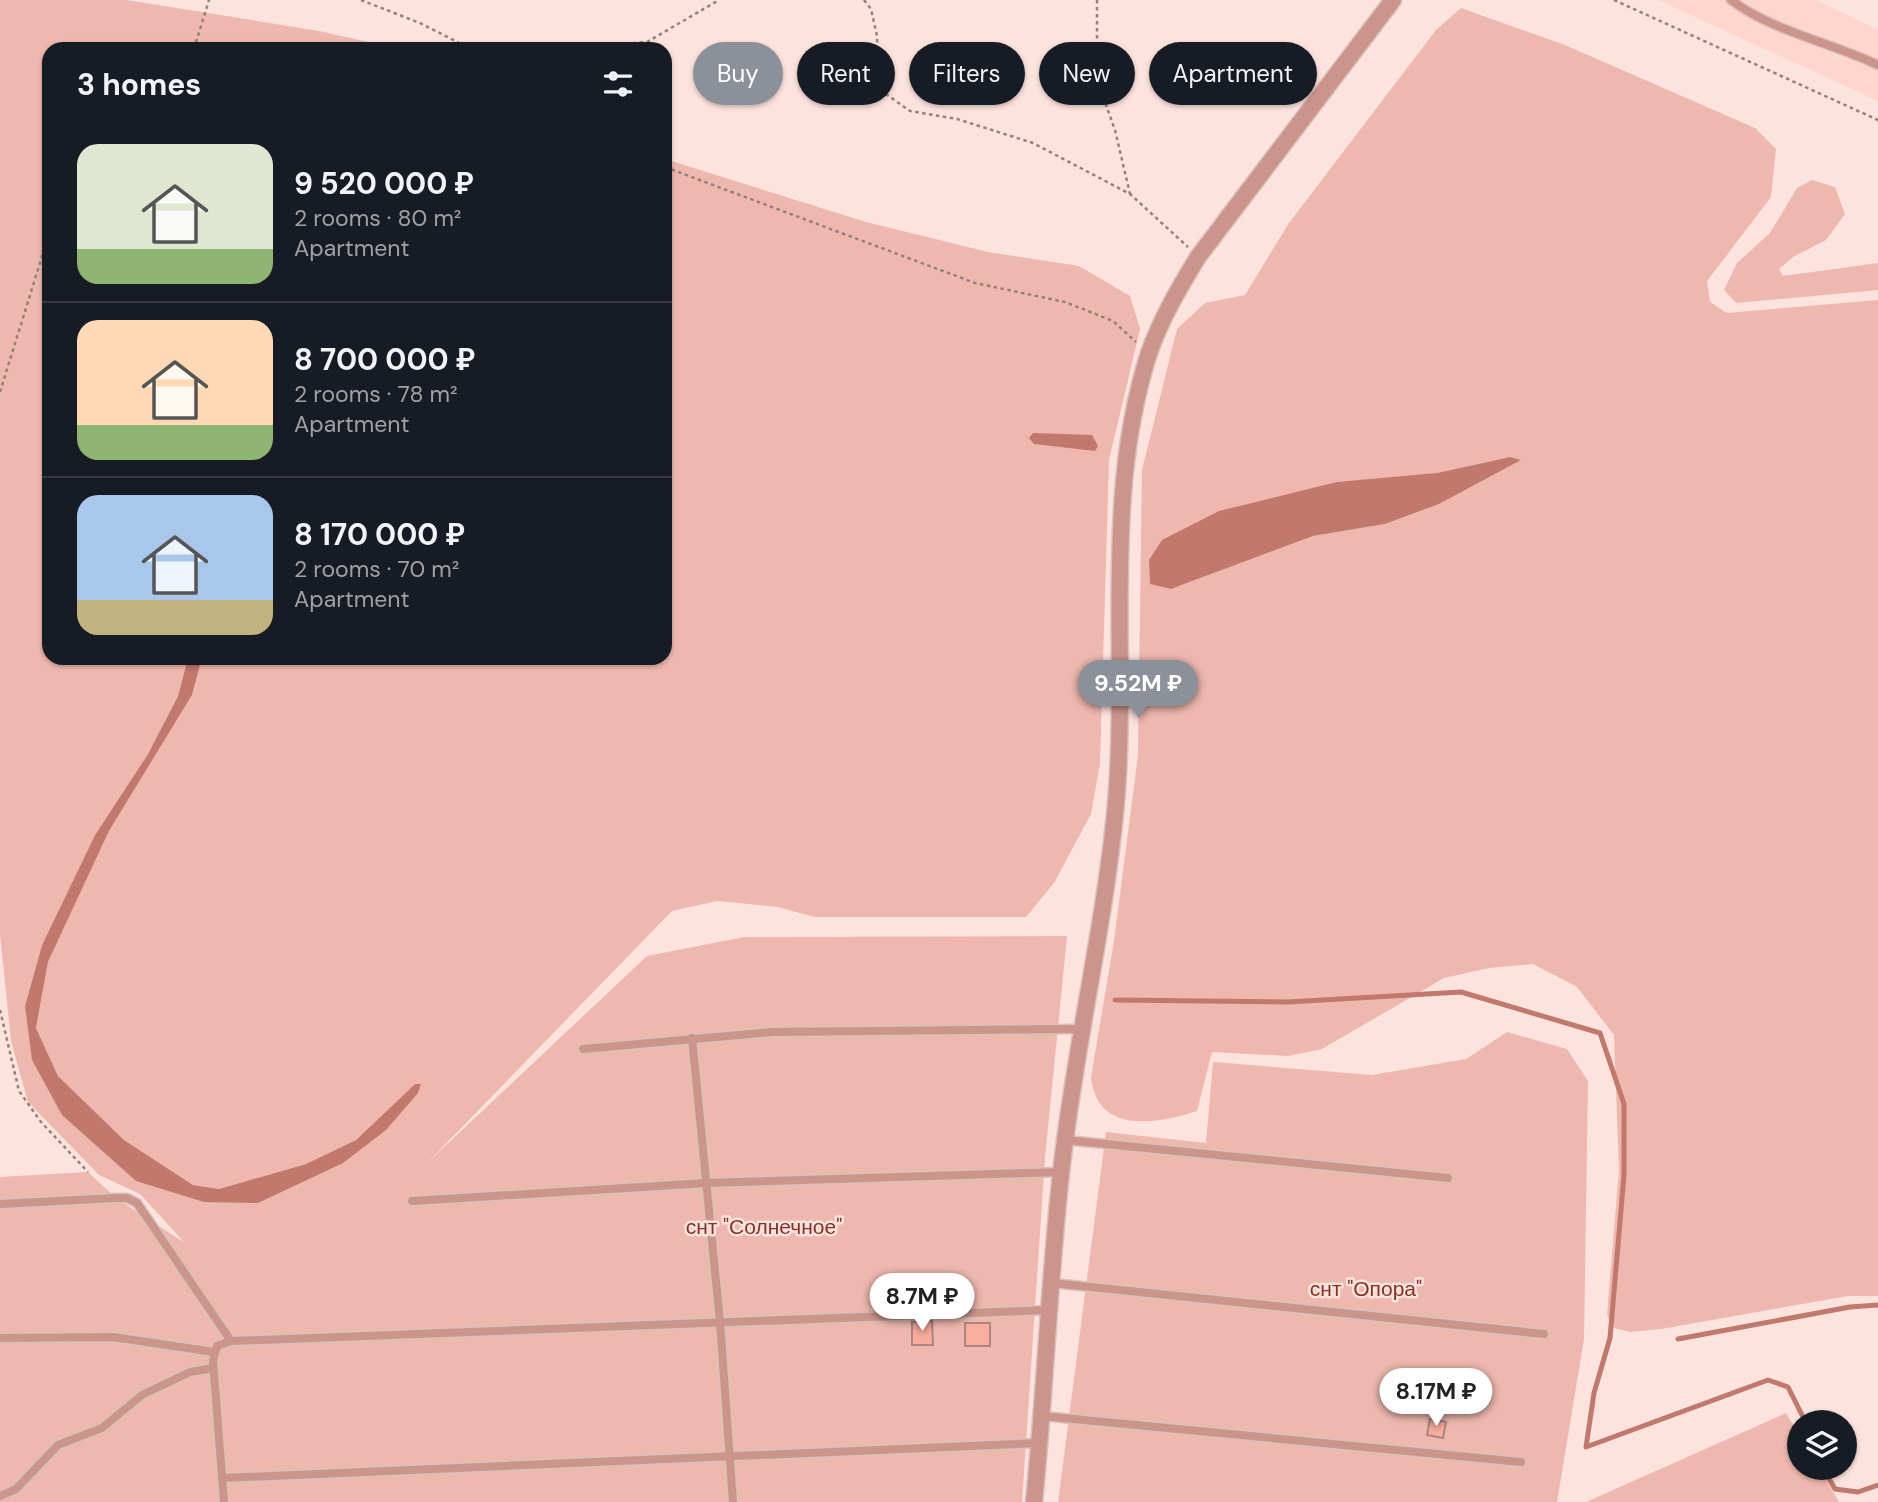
<!DOCTYPE html>
<html lang="en">
<head>
<meta charset="utf-8">
<style>
  body { margin:0; font-family:"DM Sans",sans-serif; background:#20242c; color:#f1f3f6; height:100vh; display:flex; flex-direction:column; font-size:26px; white-space:nowrap }
  * { box-sizing:border-box; margin:0 }
  p { font-size:23px; color:#9ea1a6 }
  .icon { flex:none; width:38px; height:38px; fill:none; stroke:currentColor; stroke-width:2; stroke-linecap:round; stroke-linejoin:round }
  .map { position:relative; flex:1; overflow:hidden }
  .drawer { position:absolute; left:42px; top:42px; width:630px; height:623px; display:flex; flex-direction:column; background:#171b24; border-radius:21px; box-shadow:0 2px 5px #0004 }
  .drawer>* { flex:none }
  .guide { position:absolute; left:693px; top:42px; width:665px; height:63px; display:flex; gap:14px }
  .controls { position:absolute; left:1787px; top:1410px; display:grid; gap:14px }
  .controls a { display:grid; place-items:center; width:70px; height:70px; border-radius:50%; background:#171b24; box-shadow:0 2px 5px #0004; font-size:35px }
  .price { position:absolute; translate:-50% -60px; padding:0 16px; border-radius:24px; background:#fff; color:#222; font-size:23px; line-height:46px; filter:drop-shadow(0 2px 4px #0008) }
  .price::after { content:''; position:absolute; left:50%; top:42px; width:21px; height:16px; margin-left:-10px; background:inherit; clip-path:polygon(0 0,100% 0,50% 100%) }
  .price.current { background:#8c9099; color:#fff }
  ul { padding:0; list-style:none }
  li { display:flex; align-items:center; gap:21px; height:175px; padding:0 35px }
  li+li { border-top:2px solid #363941 }
  li span { display:grid; place-items:center; flex:none; width:196px; height:140px; border-radius:21px; color:#555 }
  li>.icon { margin-inline-start:auto }
  span .icon { width:84px; height:84px; fill:#fffc; stroke-width:1 }
  li b { font-size:30px }
  h2 { display:flex; justify-content:space-between; align-items:center; height:84px; padding:0 35px; font-size:30px }
  .pill { padding:0 24px; border-radius:32px; background:#171b24; box-shadow:0 2px 5px #0004; font-size:24px; line-height:63px }
  .pill.current { background:#8c9099; color:#fff }
  .map>svg:first-child { display:block }
</style>
</head>
<body>
<div class="map">
<svg width="1878" height="1502" viewBox="0 0 1878 1502">
  <rect width="100%" height="100%" fill="#fde3de"/>
  <path fill="#ffd6ce" d="M 1658,0 L 1817,0 L 1878,30 L 1878,101 Z"/>
  <g fill="#eeb8ae" fill-rule="evenodd">
    <path d="M 0,0 L 127,0 L 319,31 L 400,49 L 49,49 L 49,658 L 188,658 L 178,696 L 148,754 L 95,835 L 42,945 L 25,1006 L 62,1115 L 204,1202 L 343,1163 L 421,1085 L 415,1084 L 356,1140 L 306,1164 L 219,1189 L 193,1185 L 124,1140 L 58,1076 L 36,1028 L 48,962 L 109,831 L 192,695 L 202,658 L 665,658 L 665,159 L 866,222 L 988,252 L 1079,266 L 1130,296 L 1140,329 L 1109,460 L 1100,763 L 1091,814 L 1054,883 L 1026,917 L 814,917 L 778,907 L 717,901 L 672,911 L 427,1163 L 647,956 L 744,937 L 1067,936 L 1045,1158 L 1022,1502 L 0,1502 L 0,1177 L 88,1172 L 116,1198 L 185,1243 L 140,1194 L 99,1175 L 28,1102 L 11,1041 L 0,934 Z"/>
    <path d="M 1461,8 L 1565,45 L 1755,128 L 1776,149 L 1771,197 L 1707,281 L 1710,302 L 1727,313 L 1878,300 L 1878,1296 L 1848,1296 L 1661,1329 L 1630,1332 L 1614,1328 L 1607,1315 L 1619,1170 L 1614,1035 L 1577,987 L 1533,964 L 1489,968 L 1444,978 L 1322,1049 L 1288,1056 L 1212,1052 L 1197,1111 C 1156,1124 1097,1135 1091,1077 L 1114,941 L 1138,755 L 1142,470 L 1177,329 L 1205,303 L 1245,295 L 1289,223 L 1436,30 ZM 1510,457 L 1520,460 L 1439,504 L 1385,524 L 1313,536 L 1171,589 L 1437,473 Z"/>
    <path d="M 1812,180 L 1835,187 L 1845,214 L 1826,240 L 1793,257 L 1779,269 L 1783,276 L 1878,263 L 1878,290 L 1736,303 L 1724,290 L 1737,263 L 1770,233 L 1797,188 Z"/>
    <path d="M 1507,1032 L 1567,1049 L 1588,1081 L 1584,1339 L 1557,1502 L 1058,1502 L 1106,1132 L 1206,1143 L 1213,1062 L 1372,1075 L 1466,1059 Z"/>
    <path d="M 1786,1413 L 1799,1435 L 1799,1468 L 1819,1468 L 1839,1502 L 1586,1502 Z"/>
  </g>
  <g fill="#c0796c">
    <path d="M 1033,433 L 1092,435 L 1098,446 L 1095,451 L 1034,444 L 1029,438 Z"/>
    <path d="M 1510,457 L 1521,460 L 1439,504 L 1385,524 L 1313,536 L 1171,589 L 1150,584 L 1149,560 L 1162,540 L 1219,511 L 1337,482 L 1437,473 Z"/>
    <path d="M 188,658 L 202,658 L 192,695 L 109,831 L 48,962 L 36,1028 L 58,1076 L 124,1140 L 193,1185 L 219,1189 L 306,1164 L 356,1140 L 415,1084 L 421,1084 L 418,1093 L 386,1130 L 343,1163 L 258,1203 L 204,1202 L 136,1181 L 62,1115 L 32,1060 L 25,1006 L 42,945 L 95,835 L 148,754 L 178,696 Z"/>
  </g>
  <g fill="none" stroke-linecap="round" stroke-linejoin="round">
    <g stroke="#c0796c" stroke-width="5">
      <path d="M 1115,1000 L 1288,1002 L 1461,992 L 1600,1033 L 1624,1104 L 1624,1175 L 1610,1338 L 1594,1393 L 1586,1447 L 1768,1380 L 1788,1387 L 1806,1423"/>
      <path d="M 1678,1339 L 1850,1307 L 1878,1305"/>
      <path d="M 1823,1468 L 1835,1489 L 1858,1492 L 1878,1485"/>
    </g>
  </g>
  <g fill="#faad9f" stroke="#ac867f" stroke-width="2">
    <path d="M 921,1321 L 932,1321 L 933,1345 L 912,1345 L 912,1322 Z"/>
    <rect x="965" y="1323" width="25" height="23"/>
    <path d="M 1430,1419 L 1446,1422 L 1443,1438 L 1427,1435 Z"/>
  </g>
  <g fill="none" stroke-linecap="round" stroke-linejoin="round">
    <g stroke="#d9c1bc" stroke-width="11">
      <g id="service">
        <path d="M 1731,0 C 1774,32 1830,42 1878,65"/>
        <path d="M 692,1038 L 720,1322 L 733,1502"/>
        <path d="M 583,1049 L 772,1032 L 1080,1029"/>
        <path d="M 1065,1140 L 1448,1178"/>
        <path d="M 412,1201 L 707,1183 L 1061,1172"/>
        <path d="M 0,1204 L 116,1198 L 127,1198 L 137,1203 L 231,1341"/>
        <path d="M 1052,1283 L 1544,1334"/>
        <path d="M 0,1338 L 113,1337 L 214,1352"/>
        <path d="M 1042,1416 L 1521,1462"/>
        <path d="M 222,1478 L 1040,1443"/>
        <path d="M 0,1496 L 16,1489 L 58,1445 L 102,1428 L 142,1395 L 190,1372 L 213,1368"/>
        <path d="M 224,1502 L 213,1361 L 217,1346 L 231,1341 L 1049,1310"/>
      </g>
    </g>
    <g stroke="#d9c1bc" stroke-width="19">
      <path id="minor" d="M 1034,1502 C 1045,1392 1049,1282 1061,1173 C 1074,1052 1103,934 1115,814 C 1130,662 1101,502 1149,353 C 1161,319 1179,288 1198,257 L 1393,0"/>
    </g>
    <g stroke="#95807c" stroke-width="2.5" stroke-dasharray="3.5 3.5" stroke-linecap="butt">
      <path d="M 361,0 L 420,23 L 471,49"/>
      <path d="M 864,0 L 871,9 L 877,36 L 878,69 L 886,94 L 910,111 L 957,119 L 1033,143 L 1130,194 L 1188,247"/>
      <path d="M 1097,0 L 1097,80 L 1115,130 L 1130,194"/>
      <path d="M 1614,0 L 1878,120"/>
      <path d="M 194,49 L 209,0"/>
      <path d="M 563,49 L 647,42 L 719,0"/>
      <path d="M 665,167 L 975,283 L 1065,302 L 1113,321 L 1136,342"/>
      <path d="M 0,392 L 44,250 L 49,248"/>
      <path d="M 0,1010 L 19,1091 L 41,1122 L 88,1172"/>
    </g>
    <use href="#service" stroke="#cc958b" stroke-width="8"/>
    <use href="#minor" stroke="#cc958b" stroke-width="16"/>
  </g>
  <g text-anchor="middle" stroke-width="5" stroke-linejoin="round" paint-order="stroke">
    <g font-size="21" fill="#893125" stroke="#fde3de">
      <text x="764" y="1234">снт "Солнечное"</text>
      <text x="1366" y="1296">снт "Опора"</text>
    </g>
  </g>
</svg>
<div class="controls">
<a><svg class="icon" aria-label="layers" viewBox="0 0 24 24"><path d="M12 4l9 5-9 5-9-5zM3 14l9 5 9-5"/></svg></a>
</div>
<b class="price current" style="left:1138px;top:720px">9.52M ₽</b>
<b class="price" style="left:922px;top:1333px">8.7M ₽</b>
<b class="price" style="left:1436px;top:1428px">8.17M ₽</b>
<div class="guide">
<a class="pill current">Buy</a>
<a class="pill">Rent</a>
<a class="pill">Filters</a>
<a class="pill">New</a>
<a class="pill">Apartment</a>
</div>
<section class="drawer">
<h2>3 homes<svg class="icon" aria-label="filters" viewBox="0 0 24 24"><path d="M4 7h16M4 17h16"/><circle cx="9" cy="7" r="2"/><circle cx="15" cy="17" r="2"/></svg></h2>
<ul>
<li><span style="background:linear-gradient(#dfe7d0 75%,#8fb573 0)"><svg class="icon" aria-label="home" viewBox="0 0 24 24"><path d="M3 11l9-7 9 7M6 9v11h12V9"/></svg></span><div><b>9 520 000 ₽</b><p>2 rooms · 80 m²</p><p>Apartment</p></div></li>
<li><span style="background:linear-gradient(#ffd9b3 75%,#8fb573 0)"><svg class="icon" aria-label="home" viewBox="0 0 24 24"><path d="M3 11l9-7 9 7M6 9v11h12V9"/></svg></span><div><b>8 700 000 ₽</b><p>2 rooms · 78 m²</p><p>Apartment</p></div></li>
<li><span style="background:linear-gradient(#a9c7e8 75%,#c2b280 0)"><svg class="icon" aria-label="home" viewBox="0 0 24 24"><path d="M3 11l9-7 9 7M6 9v11h12V9"/></svg></span><div><b>8 170 000 ₽</b><p>2 rooms · 70 m²</p><p>Apartment</p></div></li>
</ul>
</section>
</div>
</body>
</html>
